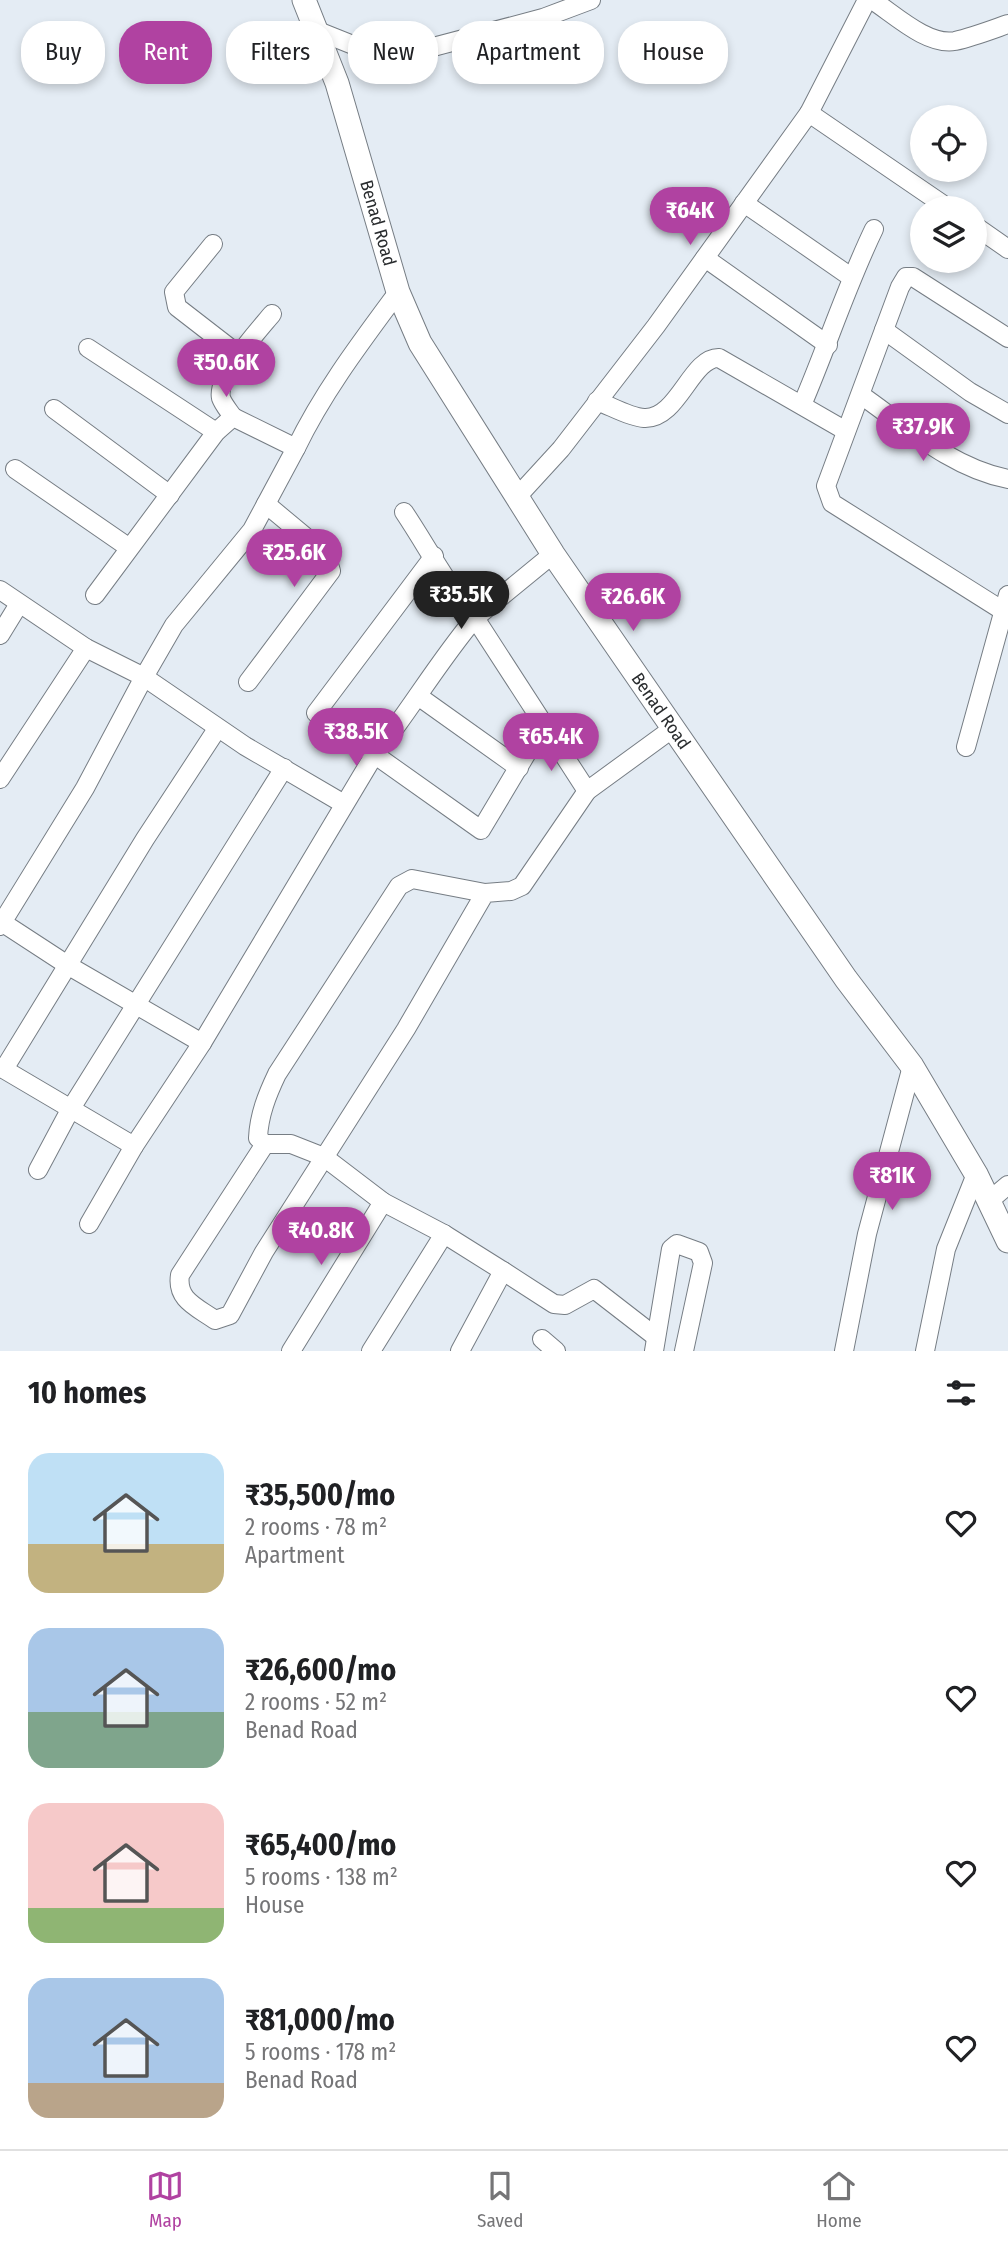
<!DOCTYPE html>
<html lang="en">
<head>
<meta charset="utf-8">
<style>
  body { margin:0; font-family:"Fira Sans Condensed",sans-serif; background:#f6f6f6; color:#202124; height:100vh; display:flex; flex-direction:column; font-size:26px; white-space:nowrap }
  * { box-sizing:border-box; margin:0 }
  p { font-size:23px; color:#757577 }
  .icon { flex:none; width:38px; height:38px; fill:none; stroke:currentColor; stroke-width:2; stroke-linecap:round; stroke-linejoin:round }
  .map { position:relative; height:1351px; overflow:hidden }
  .sheet { display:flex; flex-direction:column; background:#fff; flex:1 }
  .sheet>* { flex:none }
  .guide { position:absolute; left:21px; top:21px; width:966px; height:63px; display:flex; gap:14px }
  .buttons { position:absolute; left:910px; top:105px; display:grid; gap:14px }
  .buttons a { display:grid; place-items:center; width:77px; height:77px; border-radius:50%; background:#fff; box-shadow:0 4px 10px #0003; font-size:35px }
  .price { position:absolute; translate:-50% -60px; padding:0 16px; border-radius:24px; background:#b042a1; color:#fff; font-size:23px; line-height:46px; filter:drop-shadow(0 2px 4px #0008) }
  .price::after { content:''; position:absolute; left:50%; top:42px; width:21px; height:16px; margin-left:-10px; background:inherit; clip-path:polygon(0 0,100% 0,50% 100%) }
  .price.selected { background:#222; color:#fff }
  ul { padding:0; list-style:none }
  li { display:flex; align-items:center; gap:21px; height:175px; padding:0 28px }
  li span { display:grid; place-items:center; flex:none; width:196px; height:140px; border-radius:21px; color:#555 }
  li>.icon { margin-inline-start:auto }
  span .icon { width:84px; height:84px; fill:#fffc; stroke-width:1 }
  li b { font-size:30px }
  h2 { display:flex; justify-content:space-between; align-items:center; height:84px; padding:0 28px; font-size:30px }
  .tag { padding:0 24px; border-radius:28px; background:#fff; box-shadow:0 4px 10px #0003; font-size:24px; line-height:63px }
  .tag.selected { background:#b042a1; color:#fff }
  .tab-bar { display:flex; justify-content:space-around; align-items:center; height:98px; border-top:2px solid #e0e0e0; background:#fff; font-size:19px; color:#757577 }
  .tab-bar a { display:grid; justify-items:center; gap:4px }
  .tab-bar .selected { color:#b042a1 }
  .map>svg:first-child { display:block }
</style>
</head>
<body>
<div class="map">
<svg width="1008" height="1351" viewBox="0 0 1008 1351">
  <rect width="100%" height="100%" fill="#e4ecf4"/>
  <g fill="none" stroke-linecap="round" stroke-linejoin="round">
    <g stroke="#767d84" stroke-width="20">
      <g id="minor">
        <path d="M 872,0 C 894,14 927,46 955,41 C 973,37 991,30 1008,24"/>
        <path d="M 318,31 L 363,49 L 399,56 L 543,18 L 591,0"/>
        <path d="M 809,113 L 948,208"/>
        <path d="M 744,203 L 851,277"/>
        <path d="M 975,226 L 1008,249"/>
        <path d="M 213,244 L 174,292 L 177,307 L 239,355"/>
        <path d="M 705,258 L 828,345"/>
        <path d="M 884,330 L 970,392 L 1008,414"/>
        <path d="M 1008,338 L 913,277 L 906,277 L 900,287 L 826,486 L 832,503 L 1008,614"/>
        <path d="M 88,348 L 216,432"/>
        <path d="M 861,395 C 908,428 952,468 1008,479"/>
        <path d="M 597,401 C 611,406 629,417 644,418 C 678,420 691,357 719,358 L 846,431"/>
        <path d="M 802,405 C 827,347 846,287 874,229"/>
        <path d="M 54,409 L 170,495"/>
        <path d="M 233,417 C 229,411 223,404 221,398 C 216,376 259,330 272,314"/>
        <path d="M 296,448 L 252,530 L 174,625 L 144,677 L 245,746 L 344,804"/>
        <path d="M 15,469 L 128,547"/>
        <path d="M 517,497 L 561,449 L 656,326 L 809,113 L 867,0"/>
        <path d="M 404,512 C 428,548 447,585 475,618 L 553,554"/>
        <path d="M 434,556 L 316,713 L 481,830 L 543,726"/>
        <path d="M 0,590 L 86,648 L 144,677 L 85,788 L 0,926"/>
        <path d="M 95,595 L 216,432 L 233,417 L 296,448 C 323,392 361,342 398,292"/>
        <path d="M 0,635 L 19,604"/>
        <path d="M 248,682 L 331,571 L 326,554 L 266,504"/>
        <path d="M 418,696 L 519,768"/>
        <path d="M 966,747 L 1008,595"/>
        <path d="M 0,779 L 86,648"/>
        <path d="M 0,921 L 69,966 L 202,1043"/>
        <path d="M 0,1067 L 134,1146 L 202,1043 L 373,757 C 409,712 438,662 475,618 L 587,791 L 672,729"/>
        <path d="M 4,1069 L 145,839 L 217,729"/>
        <path d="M 265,1144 L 180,1275 C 176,1300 197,1307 215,1320 L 230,1315 L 264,1252 L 406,1029 L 485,893 L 511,891 L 522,886 L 587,791"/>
        <path d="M 38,1170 L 70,1110 L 284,768"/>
        <path d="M 989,1201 L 1008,1185"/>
        <path d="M 89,1224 L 134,1146"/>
        <path d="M 503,1271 L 554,1304 L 565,1305 L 594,1289 L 656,1337"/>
        <path d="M 542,1339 L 556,1351"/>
        <path d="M 291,1351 L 383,1202"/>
        <path d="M 371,1351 L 444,1234"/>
        <path d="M 460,1351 L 503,1271 L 444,1234 L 383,1202 L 324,1157 L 291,1144 L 265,1144 L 258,1138 C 259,1115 267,1095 277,1074 L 399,886 L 412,879 L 485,893"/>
        <path d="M 654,1351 L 671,1249 L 677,1244 L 699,1252 L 703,1263 L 684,1351"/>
        <path d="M 844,1351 L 867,1234 L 912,1066"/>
        <path d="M 925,1351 L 946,1249 L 976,1174"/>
      </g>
    </g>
    <g stroke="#767d84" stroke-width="25">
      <path id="major" d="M 304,0 L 337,83 L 398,292 L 420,343 L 553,554 L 846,979 L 912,1066 L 976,1174 L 1008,1241"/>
    </g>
    <use href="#minor" stroke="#fff" stroke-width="18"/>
    <use href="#major" stroke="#fff" stroke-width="23"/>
  </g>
  <g text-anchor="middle" stroke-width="5" stroke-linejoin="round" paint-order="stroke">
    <g font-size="18" fill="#292c2e" stroke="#fff">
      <text transform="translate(378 223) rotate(74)" y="6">Benad Road</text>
      <text transform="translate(661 711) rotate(55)" y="6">Benad Road</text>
    </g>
  </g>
</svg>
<div class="buttons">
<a><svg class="icon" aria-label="locate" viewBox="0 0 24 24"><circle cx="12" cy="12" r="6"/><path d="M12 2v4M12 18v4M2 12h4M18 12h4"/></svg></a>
<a><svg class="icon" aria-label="layers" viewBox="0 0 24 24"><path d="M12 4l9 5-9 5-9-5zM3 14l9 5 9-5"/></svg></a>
</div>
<b class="price" style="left:690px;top:247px">₹64K</b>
<b class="price" style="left:226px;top:399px">₹50.6K</b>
<b class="price" style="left:923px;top:463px">₹37.9K</b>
<b class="price" style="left:294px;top:589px">₹25.6K</b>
<b class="price selected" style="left:461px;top:631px">₹35.5K</b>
<b class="price" style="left:633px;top:633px">₹26.6K</b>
<b class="price" style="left:356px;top:768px">₹38.5K</b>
<b class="price" style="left:551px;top:773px">₹65.4K</b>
<b class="price" style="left:892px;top:1212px">₹81K</b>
<b class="price" style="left:321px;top:1267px">₹40.8K</b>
<div class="guide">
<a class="tag">Buy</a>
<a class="tag selected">Rent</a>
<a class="tag">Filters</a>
<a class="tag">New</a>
<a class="tag">Apartment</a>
<a class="tag">House</a>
</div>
</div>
<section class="sheet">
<h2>10 homes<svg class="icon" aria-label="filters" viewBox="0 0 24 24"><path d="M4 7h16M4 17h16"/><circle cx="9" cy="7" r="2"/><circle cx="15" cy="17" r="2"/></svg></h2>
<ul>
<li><span style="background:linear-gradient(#bfe0f5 65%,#c2b280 0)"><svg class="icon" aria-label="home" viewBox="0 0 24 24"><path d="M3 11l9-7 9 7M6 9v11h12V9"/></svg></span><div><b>₹35,500/mo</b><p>2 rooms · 78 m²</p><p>Apartment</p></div><svg class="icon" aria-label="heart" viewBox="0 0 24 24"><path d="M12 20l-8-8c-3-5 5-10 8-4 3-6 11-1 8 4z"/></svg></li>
<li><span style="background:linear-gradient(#a9c7e8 60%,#7fa58c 0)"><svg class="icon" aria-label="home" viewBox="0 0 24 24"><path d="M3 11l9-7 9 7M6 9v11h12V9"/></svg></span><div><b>₹26,600/mo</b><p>2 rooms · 52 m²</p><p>Benad Road</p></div><svg class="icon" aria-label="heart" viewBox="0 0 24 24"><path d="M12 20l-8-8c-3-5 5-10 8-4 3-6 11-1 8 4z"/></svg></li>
<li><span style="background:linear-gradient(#f6c9c9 75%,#8fb573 0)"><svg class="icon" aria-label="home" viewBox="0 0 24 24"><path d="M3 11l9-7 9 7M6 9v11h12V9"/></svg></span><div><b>₹65,400/mo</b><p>5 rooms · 138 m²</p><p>House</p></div><svg class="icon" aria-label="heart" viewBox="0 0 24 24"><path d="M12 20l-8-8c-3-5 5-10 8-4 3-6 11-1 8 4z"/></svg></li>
<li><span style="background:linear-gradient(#a9c7e8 75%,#b9a48a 0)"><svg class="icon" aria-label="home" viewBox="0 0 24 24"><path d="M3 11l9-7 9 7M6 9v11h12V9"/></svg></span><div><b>₹81,000/mo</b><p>5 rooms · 178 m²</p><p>Benad Road</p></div><svg class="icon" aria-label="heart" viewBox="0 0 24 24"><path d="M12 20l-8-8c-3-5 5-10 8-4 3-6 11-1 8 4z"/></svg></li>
</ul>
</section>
<nav class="tab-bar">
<a class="selected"><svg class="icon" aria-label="map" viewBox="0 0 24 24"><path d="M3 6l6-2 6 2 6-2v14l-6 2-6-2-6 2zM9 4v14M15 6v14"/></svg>Map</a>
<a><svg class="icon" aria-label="saved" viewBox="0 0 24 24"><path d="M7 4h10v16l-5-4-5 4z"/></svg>Saved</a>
<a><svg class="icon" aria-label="home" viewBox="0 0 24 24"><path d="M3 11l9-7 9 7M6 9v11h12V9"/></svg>Home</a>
</nav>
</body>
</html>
